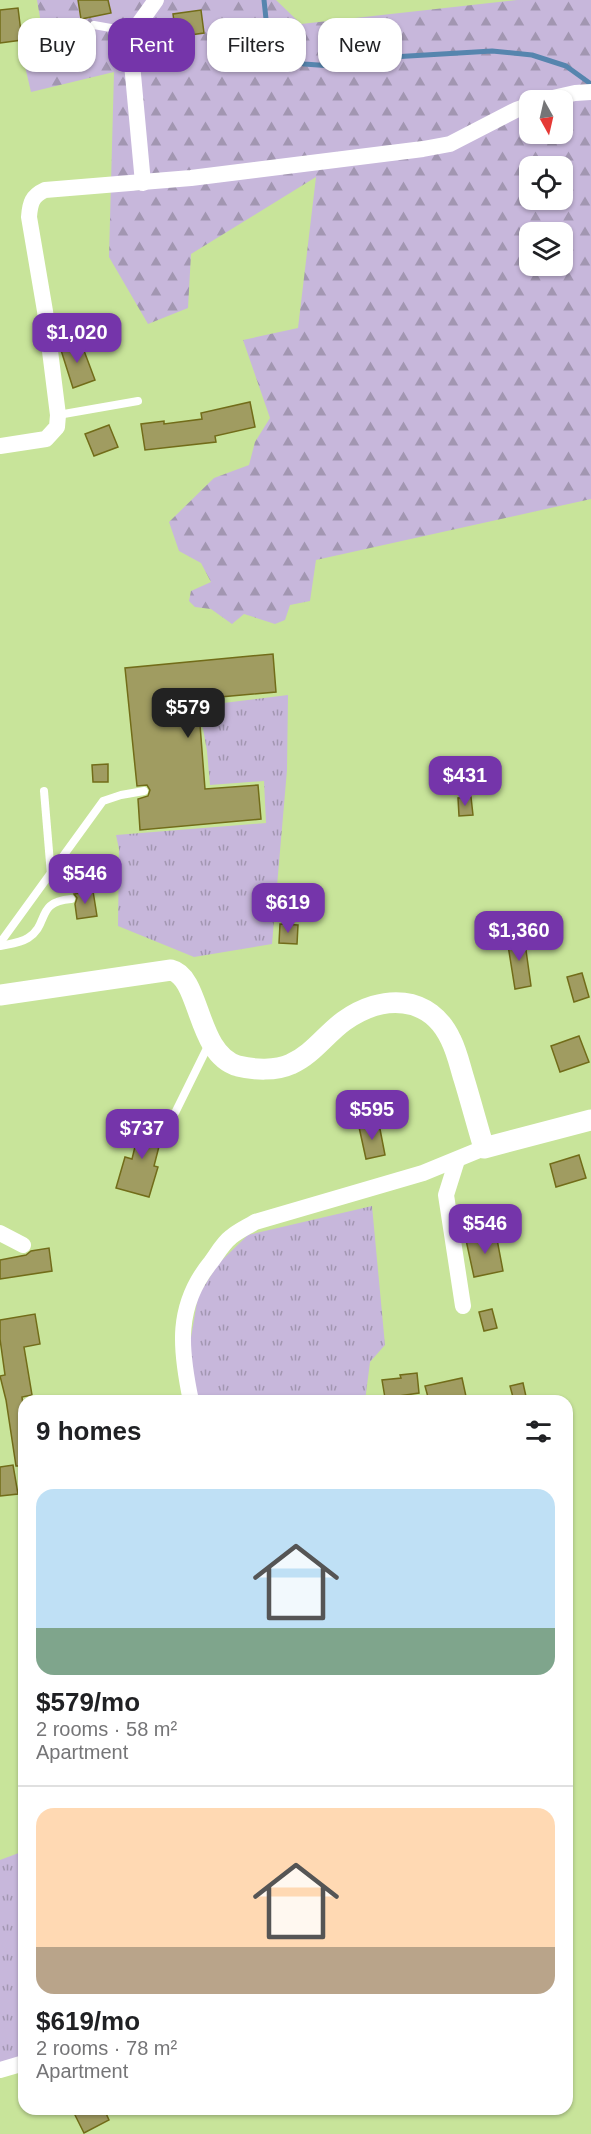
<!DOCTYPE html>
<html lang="en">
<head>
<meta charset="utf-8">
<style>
  body { margin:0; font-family:Helvetica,sans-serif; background:#f2f2f2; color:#202124; height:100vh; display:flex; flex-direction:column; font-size:22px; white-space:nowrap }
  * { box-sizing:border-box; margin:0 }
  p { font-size:20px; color:#757577 }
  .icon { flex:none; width:33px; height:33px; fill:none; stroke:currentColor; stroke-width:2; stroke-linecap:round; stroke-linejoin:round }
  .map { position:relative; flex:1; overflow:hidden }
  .drawer { position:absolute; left:18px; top:1395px; width:555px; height:720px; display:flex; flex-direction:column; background:#fff; border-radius:18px; box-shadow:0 2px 4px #0004 }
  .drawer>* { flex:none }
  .top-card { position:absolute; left:18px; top:18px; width:555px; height:54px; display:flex; gap:12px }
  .needle { width:39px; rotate:172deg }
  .controls { position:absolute; left:519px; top:90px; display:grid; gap:12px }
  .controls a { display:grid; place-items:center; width:54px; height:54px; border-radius:12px; background:#fff; box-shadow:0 2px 4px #0004; font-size:30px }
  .price { position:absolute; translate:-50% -51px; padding:0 14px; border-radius:12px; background:#7535aa; color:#fff; font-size:20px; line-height:39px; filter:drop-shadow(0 2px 3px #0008) }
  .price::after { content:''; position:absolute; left:50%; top:36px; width:18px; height:14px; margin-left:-9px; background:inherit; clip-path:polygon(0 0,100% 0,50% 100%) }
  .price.active { background:#222; color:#fff }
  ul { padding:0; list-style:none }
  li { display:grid; align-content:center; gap:12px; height:318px; padding:0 18px }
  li+li { border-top:2px solid #e0e0e0 }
  li span { display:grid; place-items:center; height:186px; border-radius:18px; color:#555 }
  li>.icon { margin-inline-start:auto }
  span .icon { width:108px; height:108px; fill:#fffc; stroke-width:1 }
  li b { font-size:26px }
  h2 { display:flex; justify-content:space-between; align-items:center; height:72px; padding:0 18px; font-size:26px }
  .pill { padding:0 21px; border-radius:18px; background:#fff; box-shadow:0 2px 4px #0004; font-size:21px; line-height:54px }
  .pill.active { background:#7535aa; color:#fff }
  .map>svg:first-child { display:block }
</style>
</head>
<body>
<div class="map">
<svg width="591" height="2134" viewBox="0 0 591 2134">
  <defs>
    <pattern id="grass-tufts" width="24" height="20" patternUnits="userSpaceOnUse" patternTransform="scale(1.5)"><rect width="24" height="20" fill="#c7b7db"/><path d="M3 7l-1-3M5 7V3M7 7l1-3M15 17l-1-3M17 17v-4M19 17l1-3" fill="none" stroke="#a296b1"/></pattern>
    <pattern id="forest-firs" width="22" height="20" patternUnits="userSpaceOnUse" patternTransform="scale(1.5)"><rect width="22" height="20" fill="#c7b7db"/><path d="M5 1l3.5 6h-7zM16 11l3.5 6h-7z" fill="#a296b1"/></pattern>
  </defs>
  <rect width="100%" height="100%" fill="#c8e49a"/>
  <g fill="url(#grass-tufts)">
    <path d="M 288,695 L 287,770 L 272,944 L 194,957 L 118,926 L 119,849 L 116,835 L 266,823 L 264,781 L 210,785 L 207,751 L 199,706 Z"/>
    <path d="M 372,1206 L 385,1345 L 370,1362 L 365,1401 L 191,1401 L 186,1367 L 198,1296 L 218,1264 L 248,1235 Z"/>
    <path d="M 24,1851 L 24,2061 L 0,2069 L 0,1860 Z"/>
  </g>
  <path fill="url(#forest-firs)" fill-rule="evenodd" d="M 37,0 L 276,0 L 301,24 L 517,0 L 591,0 L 591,499 L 316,560 L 310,601 L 290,605 L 285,620 L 275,624 L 244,614 L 232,624 L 211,609 L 195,607 L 189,601 L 191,591 L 211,582 L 201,563 L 179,551 L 169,522 L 214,478 L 249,465 L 255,442 L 270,418 L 243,340 L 298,328 L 316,177 L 191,254 L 188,308 L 148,324 L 109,257 L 114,72 L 31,92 L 24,62 L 43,35 ZM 530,100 L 562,100 L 562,134 L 530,134 ZM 530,166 L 562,166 L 562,200 L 530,200 ZM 530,232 L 562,232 L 562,266 L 530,266 Z"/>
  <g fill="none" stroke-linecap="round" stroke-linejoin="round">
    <path stroke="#5685ae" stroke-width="5" d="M 264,0 L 266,19 L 281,52 L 304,64 L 332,66 L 359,59 L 492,51 L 532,55 L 566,66 L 591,84"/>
  </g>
  <g fill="#a09c61" stroke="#726c19" stroke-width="1.5">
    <path d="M 78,0 L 108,0 L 111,13 L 81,19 Z"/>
    <path d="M 18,8 L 22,40 L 0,43 L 0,10 Z"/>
    <path d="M 201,10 L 204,33 L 176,37 L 173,14 Z"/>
    <path d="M 80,340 L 95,380 L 73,388 L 60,347 Z"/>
    <path d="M 250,402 L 255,427 L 215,436 L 216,442 L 145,450 L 141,424 L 164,421 L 164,424 L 202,419 L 201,413 Z"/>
    <path d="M 109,425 L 118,447 L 94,456 L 85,434 Z"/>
    <path d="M 273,654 L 276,692 L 198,699 L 205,789 L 258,785 L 261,819 L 140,830 L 138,799 L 148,796 L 150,790 L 147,785 L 137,786 L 125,668 Z"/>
    <path d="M 108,764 L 108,782 L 93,782 L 92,765 Z"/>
    <path d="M 471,797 L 473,815 L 459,816 L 458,798 Z"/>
    <path d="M 93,891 L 97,916 L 77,919 L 75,904 L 77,898 L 74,894 Z"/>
    <path d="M 280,924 L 298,925 L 297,944 L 279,943 Z"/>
    <path d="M 524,936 L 531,986 L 515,989 L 507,939 Z"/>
    <path d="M 582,973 L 589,997 L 574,1002 L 567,977 Z"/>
    <path d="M 579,1036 L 589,1062 L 560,1072 L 551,1046 Z"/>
    <path d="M 142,1118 L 165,1123 L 154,1166 L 158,1167 L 149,1197 L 116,1188 L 125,1157 L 132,1159 Z"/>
    <path d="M 379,1124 L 385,1155 L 366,1159 L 359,1127 Z"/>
    <path d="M 579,1155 L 586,1178 L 556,1187 L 550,1164 Z"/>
    <path d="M 496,1234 L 503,1271 L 474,1277 L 466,1240 Z"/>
    <path d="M 49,1248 L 52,1271 L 0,1279 L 0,1260 L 26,1255 L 31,1251 Z"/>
    <path d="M 492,1309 L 497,1328 L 484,1331 L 479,1312 Z"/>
    <path d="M 35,1314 L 40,1344 L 24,1347 L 32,1395 L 22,1397 L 24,1412 L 24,1466 L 16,1466 L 6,1400 L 0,1376 L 5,1375 L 0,1339 L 0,1320 Z"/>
    <path d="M 417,1373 L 419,1393 L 385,1398 L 382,1380 L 401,1378 L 400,1375 Z"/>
    <path d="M 462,1378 L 467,1401 L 429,1401 L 425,1386 Z"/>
    <path d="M 523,1383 L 527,1401 L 514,1401 L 510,1386 Z"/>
    <path d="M 13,1465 L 18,1494 L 0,1496 L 0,1467 Z"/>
    <path d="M 72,2109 L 104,2109 L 109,2120 L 84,2133 Z"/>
  </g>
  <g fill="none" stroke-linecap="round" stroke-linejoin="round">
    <g stroke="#fff" stroke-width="8">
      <path d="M 94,25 L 133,32"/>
      <path d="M 58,415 L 138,401"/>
      <path d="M 44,791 L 51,875"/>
      <path d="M 0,943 L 103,801 L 121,795 L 144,791"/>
      <path d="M 0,946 C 9,944 20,943 28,938 C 50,924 35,902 71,899"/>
      <path d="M 175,1113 L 209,1044"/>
    </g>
    <g stroke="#fff" stroke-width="16">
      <path d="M 544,100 L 575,93 L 591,92"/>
      <path d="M 143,183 L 130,42 L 133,32 L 156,0"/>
      <path d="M 0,446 L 46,439 L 57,427 L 58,415 L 45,311 L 29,217 C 30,203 32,196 45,190 L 191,178 L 423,149 L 450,144 L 516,110 L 530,105"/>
      <path d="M 457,1160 L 446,1195 L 463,1306"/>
      <path d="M 0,1233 L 23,1245"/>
      <path d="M 191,1401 C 180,1349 175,1306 211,1262 C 217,1254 223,1243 231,1237 C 238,1231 247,1227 255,1222 L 423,1173 L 484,1148"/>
      <path d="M 0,2070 L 24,2063"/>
    </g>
    <path stroke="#fff" stroke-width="21" d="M 0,995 L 171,970 C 201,977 196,1054 238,1066 C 254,1070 276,1071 291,1064 C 312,1055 326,1034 344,1021 C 382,994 430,994 451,1040 C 457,1052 460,1066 464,1079 C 471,1102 477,1125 484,1148 L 591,1120"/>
  </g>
</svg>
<div class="controls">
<a><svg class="needle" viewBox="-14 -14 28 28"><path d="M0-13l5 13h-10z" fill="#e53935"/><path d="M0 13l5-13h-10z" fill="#757577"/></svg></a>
<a><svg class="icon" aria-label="locate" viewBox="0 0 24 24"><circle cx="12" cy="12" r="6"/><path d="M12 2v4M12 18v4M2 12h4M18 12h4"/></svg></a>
<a><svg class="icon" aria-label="layers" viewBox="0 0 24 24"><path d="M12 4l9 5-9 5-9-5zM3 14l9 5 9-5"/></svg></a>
</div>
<b class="price" style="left:77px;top:364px">$1,020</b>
<b class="price active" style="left:188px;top:739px">$579</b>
<b class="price" style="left:465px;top:807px">$431</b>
<b class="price" style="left:85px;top:905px">$546</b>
<b class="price" style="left:288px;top:934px">$619</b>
<b class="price" style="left:519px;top:962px">$1,360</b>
<b class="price" style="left:372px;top:1141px">$595</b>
<b class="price" style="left:142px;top:1160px">$737</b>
<b class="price" style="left:485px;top:1255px">$546</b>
<div class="top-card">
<a class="pill">Buy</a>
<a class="pill active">Rent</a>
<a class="pill">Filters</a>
<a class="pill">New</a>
</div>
<section class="drawer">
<h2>9 homes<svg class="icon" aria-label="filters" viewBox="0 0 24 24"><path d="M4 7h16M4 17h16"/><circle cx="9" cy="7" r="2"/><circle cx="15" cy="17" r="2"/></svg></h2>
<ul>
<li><span style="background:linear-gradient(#bfe0f5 75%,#7fa58c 0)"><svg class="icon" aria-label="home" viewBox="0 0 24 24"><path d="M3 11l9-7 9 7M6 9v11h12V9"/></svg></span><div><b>$579/mo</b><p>2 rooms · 58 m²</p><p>Apartment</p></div></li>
<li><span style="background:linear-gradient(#ffd9b3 75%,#b9a48a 0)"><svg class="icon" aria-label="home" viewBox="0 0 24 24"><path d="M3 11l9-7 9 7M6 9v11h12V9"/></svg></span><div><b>$619/mo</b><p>2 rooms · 78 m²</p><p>Apartment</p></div></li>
</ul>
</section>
</div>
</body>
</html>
